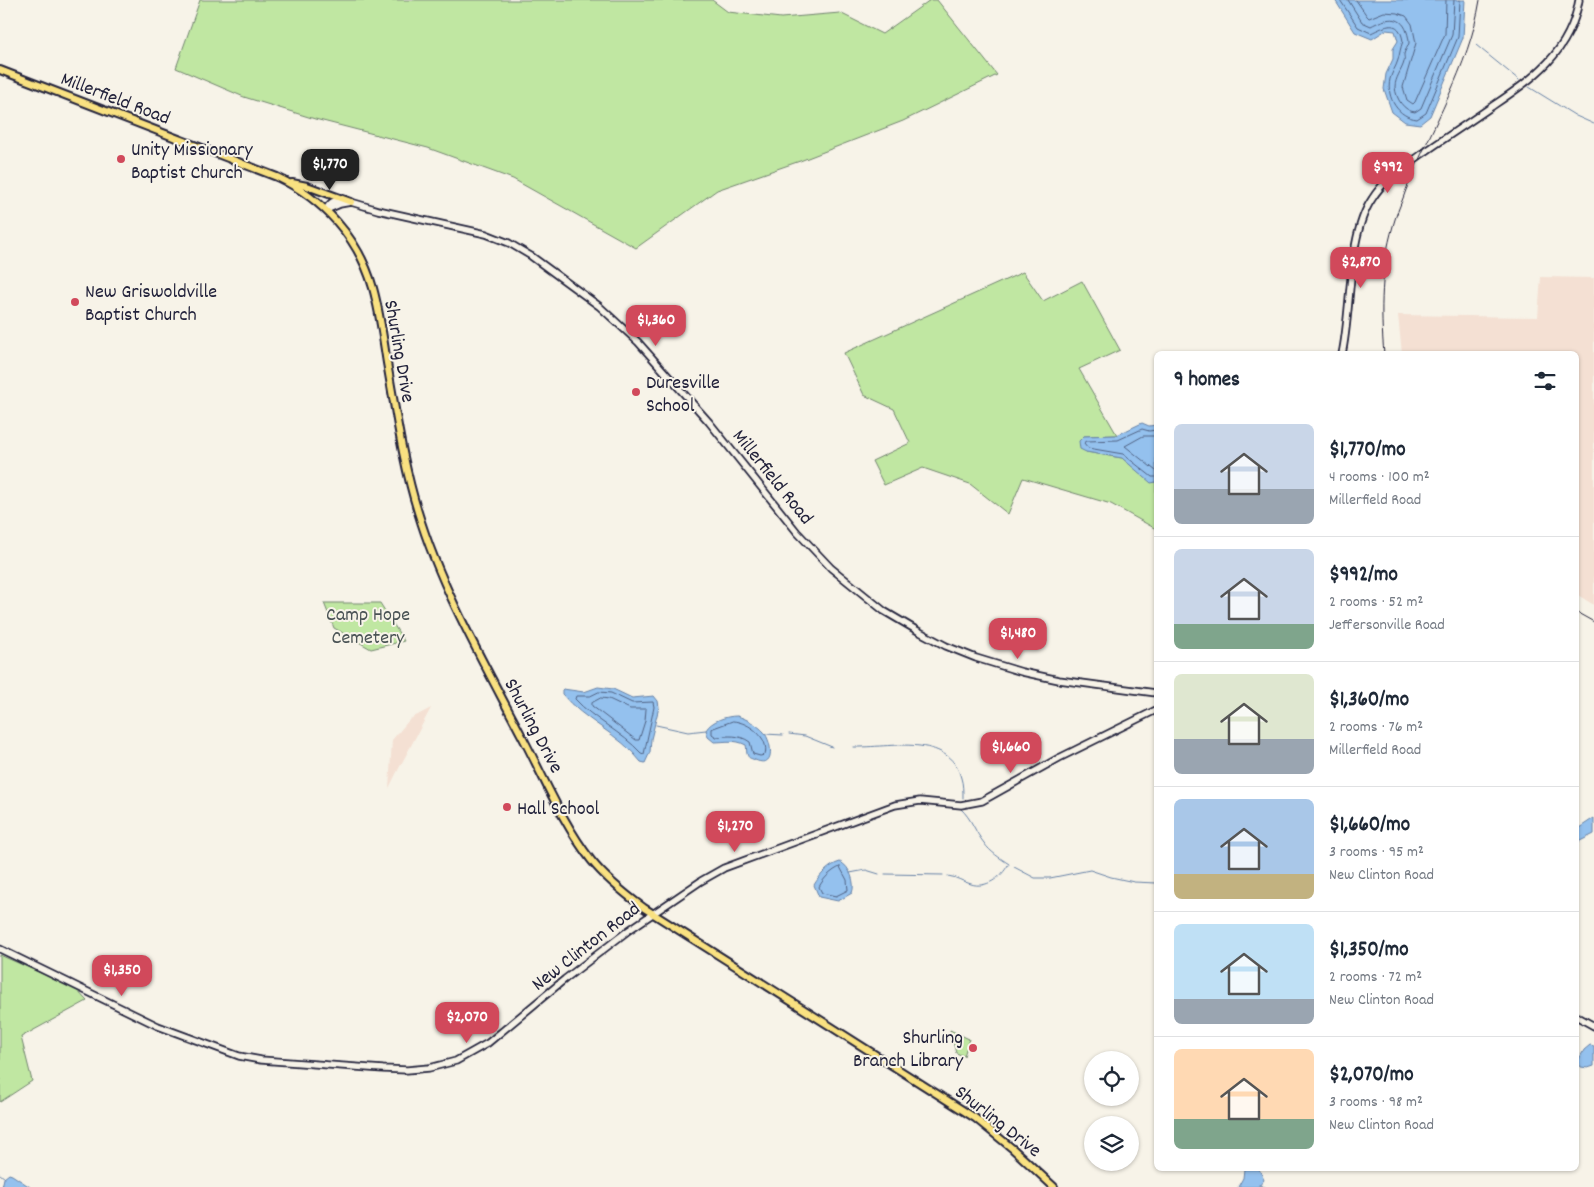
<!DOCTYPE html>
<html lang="en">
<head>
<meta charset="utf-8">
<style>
  body { margin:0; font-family:Dekko,sans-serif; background:#f2f2f3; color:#1f2937; height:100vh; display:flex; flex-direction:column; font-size:19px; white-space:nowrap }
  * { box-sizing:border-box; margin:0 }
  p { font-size:16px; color:#747a83 }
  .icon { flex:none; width:28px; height:28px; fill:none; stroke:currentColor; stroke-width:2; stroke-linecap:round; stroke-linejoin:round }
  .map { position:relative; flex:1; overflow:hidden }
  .panel { position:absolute; left:1154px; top:351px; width:425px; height:820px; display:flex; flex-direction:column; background:#fff; border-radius:8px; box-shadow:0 1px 4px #0004 }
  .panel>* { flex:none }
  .tools { position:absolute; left:1084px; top:1051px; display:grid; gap:10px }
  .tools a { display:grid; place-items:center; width:55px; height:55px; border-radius:50%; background:#fff; box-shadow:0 1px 4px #0004; font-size:25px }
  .price { position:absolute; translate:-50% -42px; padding:0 11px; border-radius:10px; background:#d1495b; color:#fff; font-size:16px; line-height:32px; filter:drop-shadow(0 1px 2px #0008) }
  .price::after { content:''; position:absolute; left:50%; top:30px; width:15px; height:11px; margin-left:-8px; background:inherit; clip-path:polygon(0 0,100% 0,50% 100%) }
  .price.on { background:#222; color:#fff }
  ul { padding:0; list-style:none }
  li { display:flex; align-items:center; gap:15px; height:125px; padding:0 20px }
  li+li { border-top:1px solid #e0e1e3 }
  li span { display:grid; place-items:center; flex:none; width:140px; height:100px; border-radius:8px; color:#555 }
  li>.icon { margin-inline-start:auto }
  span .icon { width:60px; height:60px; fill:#fffc; stroke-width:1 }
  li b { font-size:21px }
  h2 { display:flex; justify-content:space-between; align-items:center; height:60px; padding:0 20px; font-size:21px }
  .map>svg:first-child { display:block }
</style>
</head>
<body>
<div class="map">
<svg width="1594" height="1187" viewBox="0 0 1594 1187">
  <rect width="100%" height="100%" fill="#f7f3e8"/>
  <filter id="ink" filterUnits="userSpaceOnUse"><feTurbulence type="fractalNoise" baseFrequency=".02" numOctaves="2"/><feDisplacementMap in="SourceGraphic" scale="10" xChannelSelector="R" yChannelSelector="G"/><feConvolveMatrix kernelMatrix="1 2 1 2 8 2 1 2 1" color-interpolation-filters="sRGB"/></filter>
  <g filter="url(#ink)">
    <g fill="#f4e0d3">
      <path d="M 1541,277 L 1594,278 L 1594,605 L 1576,594 L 1576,354 L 1402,354 L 1398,315 L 1538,317 Z"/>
      <path d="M 431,708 L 396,774 L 389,788 L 392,740 L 410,719 Z"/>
    </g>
    <g fill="#c0e7a2" stroke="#71846e">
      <path d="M 200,0 L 712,0 L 728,12 L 781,18 L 840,13 L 882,34 L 930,0 L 937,0 L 997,75 L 903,121 L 800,161 L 717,190 L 636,248 L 513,179 L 428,148 L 315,119 L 244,97 L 176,68 Z"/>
      <path d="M 1023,272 L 1043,301 L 1082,281 L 1120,350 L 1079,369 L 1117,435 L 1084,436 L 1086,452 L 1122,458 L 1151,482 L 1156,482 L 1156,529 L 1111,504 L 1023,478 L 1008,514 L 970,484 L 923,468 L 884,485 L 872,461 L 910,443 L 894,409 L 864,395 L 844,353 Z"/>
      <path d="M 324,603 L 380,603 L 404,641 L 371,649 L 334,628 Z"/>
      <path d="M 0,955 L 75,988 L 87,1001 L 21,1037 L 32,1081 L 0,1102 Z"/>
      <path d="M 950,1030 L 969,1039 L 964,1056 L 956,1053 Z"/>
    </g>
    <g fill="#94c1ee" stroke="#6681a6">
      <path d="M 1335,0 L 1465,0 L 1463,38 L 1430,116 L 1420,124 L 1405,122 L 1392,112 L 1384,89 L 1386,74 L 1393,59 L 1393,49 L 1398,41 L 1395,31 L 1386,30 L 1372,39 L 1355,32 Z"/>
      <path d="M 1142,423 L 1149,426 L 1156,425 L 1156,482 L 1151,483 L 1122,458 L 1086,452 L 1080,449 L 1079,441 L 1084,436 L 1117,435 Z"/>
      <path d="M 598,687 L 613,689 L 632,698 L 654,696 L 658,701 L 659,707 L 651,739 L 650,752 L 645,763 L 641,762 C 620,734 584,721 562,694 L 562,690 L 563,689 L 584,692 Z"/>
      <path d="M 737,716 C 745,718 758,725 764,732 C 772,743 776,769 755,760 C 753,759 748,758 748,756 C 746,754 747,748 746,745 C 735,739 725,742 714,742 L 708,737 L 706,730 C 711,721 726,716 737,716 Z"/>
      <path d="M 1594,818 L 1594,834 L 1576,843 L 1576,830 Z"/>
      <path d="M 840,862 C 850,866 856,884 852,893 L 838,901 L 819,897 L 814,885 C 820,875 829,865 840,862 Z"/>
      <path d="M 1590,1045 L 1594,1046 L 1594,1066 L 1588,1068 L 1581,1067 L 1578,1061 L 1584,1050 Z"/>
      <path d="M 1244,1169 L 1259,1169 L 1264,1180 L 1258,1187 L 1238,1187 L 1243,1178 Z"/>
      <path d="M 9,1174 L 12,1175 L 30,1187 L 2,1187 L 4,1178 Z"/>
    </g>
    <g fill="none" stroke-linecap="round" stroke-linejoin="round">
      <g stroke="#506283" stroke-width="1">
        <path d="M 1340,0 L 1358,27 L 1371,33 C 1386,26 1399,18 1403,41 C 1400,49 1400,53 1398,60 C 1396,67 1392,72 1390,79 C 1386,98 1398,117 1417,119 L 1426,113 L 1458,37 L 1460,0"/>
        <path d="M 1348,0 L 1362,22 L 1371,26 C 1384,19 1401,13 1407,32 C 1408,35 1409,39 1409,43 C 1408,47 1405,50 1404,54 C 1404,58 1405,57 1404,62 C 1402,70 1395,78 1395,87 C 1396,99 1404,111 1415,112 L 1421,108 L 1452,35 L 1454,0"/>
        <path d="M 1356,0 L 1367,16 L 1369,18 L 1384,12 L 1397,13 L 1406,16 L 1412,24 L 1416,43 L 1403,87 L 1407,100 L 1413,104 L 1415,102 L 1445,34 L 1446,0"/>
        <path d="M 1156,430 L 1149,431 L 1142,429 L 1118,440 L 1087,441 L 1084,443 L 1088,448 L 1123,454 L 1152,477 L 1156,477"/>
        <path d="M 1156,436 L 1143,436 L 1125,446 L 1156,471"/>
        <path d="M 599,692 L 611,693 L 632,703 L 653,702 L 654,707 L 644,754 L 641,753 C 622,732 594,720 575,699 L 576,696 L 590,696 Z"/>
        <path d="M 601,698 L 609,699 L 630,709 L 646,709 L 645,721 L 639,740 L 636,740 L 592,706 L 592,703 Z"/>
        <path d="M 733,721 C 749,722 770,738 765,755 L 760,756 L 753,754 L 750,742 C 739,734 728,736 716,737 L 712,734 L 712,729 Z"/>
        <path d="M 840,867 L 847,880 L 848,890 L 836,896 L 822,893 L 819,887 C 823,879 832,870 840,867 Z"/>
      </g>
      <g stroke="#6681a6" stroke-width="1">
        <path d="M 1476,45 L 1519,80"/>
        <path d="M 1529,87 L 1576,116 L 1594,124"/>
        <path d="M 656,725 L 688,732 L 706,730"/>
        <path d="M 765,734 L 783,735"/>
        <path d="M 789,734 L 805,736 L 832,747"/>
        <path d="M 854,747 C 889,748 949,732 961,778 C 963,784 963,791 963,798"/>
        <path d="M 961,809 C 972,819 975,832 984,843 C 990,852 1000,858 1009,864"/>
        <path d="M 1014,867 L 1035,878 L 1050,878 L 1090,870 L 1111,877 L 1134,882 L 1156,883"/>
        <path d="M 850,873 L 866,870 L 879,874"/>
        <path d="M 885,874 L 943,875"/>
        <path d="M 948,876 C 957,877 963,882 971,884 C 986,889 1002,877 1008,865"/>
        <path d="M 0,1174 L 5,1178"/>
        <path d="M 1259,1185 L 1265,1187"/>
      </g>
      <g stroke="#22223b" stroke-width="9">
        <g id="secondary">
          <path d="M 326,210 L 340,204 L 351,202 L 378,210 L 486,234 L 509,243 L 531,256 L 599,306 L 638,342 L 709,422 L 797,532 L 831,568 L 884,611 L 918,631 L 946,646 L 976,658 L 1022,672 L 1059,680 L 1156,693"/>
          <path d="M 326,210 C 330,202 334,199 343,202"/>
          <path d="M 1342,354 C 1352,309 1347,236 1372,199 C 1385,178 1403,168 1422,154 C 1445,138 1468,123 1491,107 C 1532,79 1570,54 1579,0"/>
          <path d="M 0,949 L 158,1026 L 239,1056 L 261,1060 L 383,1069 L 407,1070 L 429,1068 L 456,1061 L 488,1043 L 565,979 L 629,930 L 701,881 L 724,868 L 895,805 L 920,801 L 961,805 L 982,801 L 1059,758 L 1156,710"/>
          <path d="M 1576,1016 L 1594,1026"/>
        </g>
      </g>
      <g stroke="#22223b" stroke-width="10">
        <g id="primary">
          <path d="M 0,70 L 277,177 C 323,199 359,238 373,288 C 380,313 383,338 387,363 C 396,413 403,464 418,512 C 441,589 486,667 523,738 C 544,778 563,824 591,860 C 606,879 625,894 644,908 L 975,1118 L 1013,1149 L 1054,1187"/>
          <path d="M 292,183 L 307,186 L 351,202"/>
        </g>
      </g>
      <use href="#secondary" stroke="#f7f3e8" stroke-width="5.5"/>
      <use href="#primary" stroke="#f9e181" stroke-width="6"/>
      <g stroke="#22223b" stroke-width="1">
        <path d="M 1384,354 C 1380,311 1381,267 1393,226 C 1396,214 1402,202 1406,190 C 1431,127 1469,68 1480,0"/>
        <path d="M 1576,612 L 1594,622"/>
      </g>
    </g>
  </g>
  <g fill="#d1495b" stroke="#f7f3e8" stroke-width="2">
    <circle cx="121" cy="159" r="5"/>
    <circle cx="75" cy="302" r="5"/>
    <circle cx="636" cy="392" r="5"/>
    <circle cx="507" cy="807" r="5"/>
    <circle cx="973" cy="1048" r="5"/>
  </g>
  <g text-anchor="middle" stroke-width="4" stroke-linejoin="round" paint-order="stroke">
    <g font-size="20" fill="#22223b" stroke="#f7f3e8">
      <text transform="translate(116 97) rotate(21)" y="7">Millerfield Road</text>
      <text transform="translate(401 351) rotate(80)" y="7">Shurling Drive</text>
      <text transform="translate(774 476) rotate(51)" y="7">Millerfield Road</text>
      <text transform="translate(535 725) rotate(62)" y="7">Shurling Drive</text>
      <text transform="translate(585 945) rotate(-38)" y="7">New Clinton Road</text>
      <text transform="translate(999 1120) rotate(38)" y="7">Shurling Drive</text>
    </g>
    <g font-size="20" fill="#22223b" stroke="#f7f3e8" text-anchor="start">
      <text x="131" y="155">Unity Missionary<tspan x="131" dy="23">Baptist Church</tspan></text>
      <text x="85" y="297">New Griswoldville<tspan x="85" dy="23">Baptist Church</tspan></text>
      <text x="646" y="388">Duresville<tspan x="646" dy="23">School</tspan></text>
      <text x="517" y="814">Hall School</text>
      <text x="963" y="1043" text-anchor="end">Shurling<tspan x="963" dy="23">Branch Library</tspan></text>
    </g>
    <g font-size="20" fill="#4a5355" stroke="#f7f3e8">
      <text x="368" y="620">Camp Hope<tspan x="368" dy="23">Cemetery</tspan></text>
    </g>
  </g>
</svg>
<div class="tools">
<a><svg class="icon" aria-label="locate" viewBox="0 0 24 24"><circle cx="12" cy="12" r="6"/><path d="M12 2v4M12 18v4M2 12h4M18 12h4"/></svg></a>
<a><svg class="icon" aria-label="layers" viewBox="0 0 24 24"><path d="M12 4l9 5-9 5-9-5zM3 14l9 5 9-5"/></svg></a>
</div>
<b class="price on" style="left:330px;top:191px">$1,770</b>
<b class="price" style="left:1388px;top:194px">$992</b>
<b class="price" style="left:1361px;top:289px">$2,870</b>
<b class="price" style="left:656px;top:347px">$1,360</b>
<b class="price" style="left:1018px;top:660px">$1,480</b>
<b class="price" style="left:1011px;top:774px">$1,660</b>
<b class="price" style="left:735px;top:853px">$1,270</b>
<b class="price" style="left:122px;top:997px">$1,350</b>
<b class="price" style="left:467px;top:1044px">$2,070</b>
<section class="panel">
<h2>9 homes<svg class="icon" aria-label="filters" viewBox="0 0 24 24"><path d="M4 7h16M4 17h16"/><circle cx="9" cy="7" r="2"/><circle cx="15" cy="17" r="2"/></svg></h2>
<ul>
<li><span style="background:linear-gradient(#c9d6e8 65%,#9aa5b1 0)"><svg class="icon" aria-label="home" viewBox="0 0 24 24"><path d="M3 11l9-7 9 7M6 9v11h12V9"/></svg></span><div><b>$1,770/mo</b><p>4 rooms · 100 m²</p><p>Millerfield Road</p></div></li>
<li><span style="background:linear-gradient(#c9d6e8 75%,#7fa58c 0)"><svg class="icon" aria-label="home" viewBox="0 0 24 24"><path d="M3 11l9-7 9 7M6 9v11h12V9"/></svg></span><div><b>$992/mo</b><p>2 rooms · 52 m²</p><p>Jeffersonville Road</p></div></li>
<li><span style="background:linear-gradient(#dfe7d0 65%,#9aa5b1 0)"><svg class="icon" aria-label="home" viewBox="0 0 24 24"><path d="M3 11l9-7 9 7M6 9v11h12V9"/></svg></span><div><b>$1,360/mo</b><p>2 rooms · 76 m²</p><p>Millerfield Road</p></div></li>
<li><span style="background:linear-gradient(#a9c7e8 75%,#c2b280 0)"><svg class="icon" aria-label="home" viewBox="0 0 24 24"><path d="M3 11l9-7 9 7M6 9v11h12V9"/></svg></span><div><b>$1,660/mo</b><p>3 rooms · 95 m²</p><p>New Clinton Road</p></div></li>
<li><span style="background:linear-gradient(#bfe0f5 75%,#9aa5b1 0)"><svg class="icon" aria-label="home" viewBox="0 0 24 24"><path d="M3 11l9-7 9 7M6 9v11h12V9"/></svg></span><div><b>$1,350/mo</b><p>2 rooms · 72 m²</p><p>New Clinton Road</p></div></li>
<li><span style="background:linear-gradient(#ffd9b3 70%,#7fa58c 0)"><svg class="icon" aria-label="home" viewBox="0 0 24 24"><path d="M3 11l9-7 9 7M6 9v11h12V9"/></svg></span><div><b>$2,070/mo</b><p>3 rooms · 98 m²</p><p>New Clinton Road</p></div></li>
</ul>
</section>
</div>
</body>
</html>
